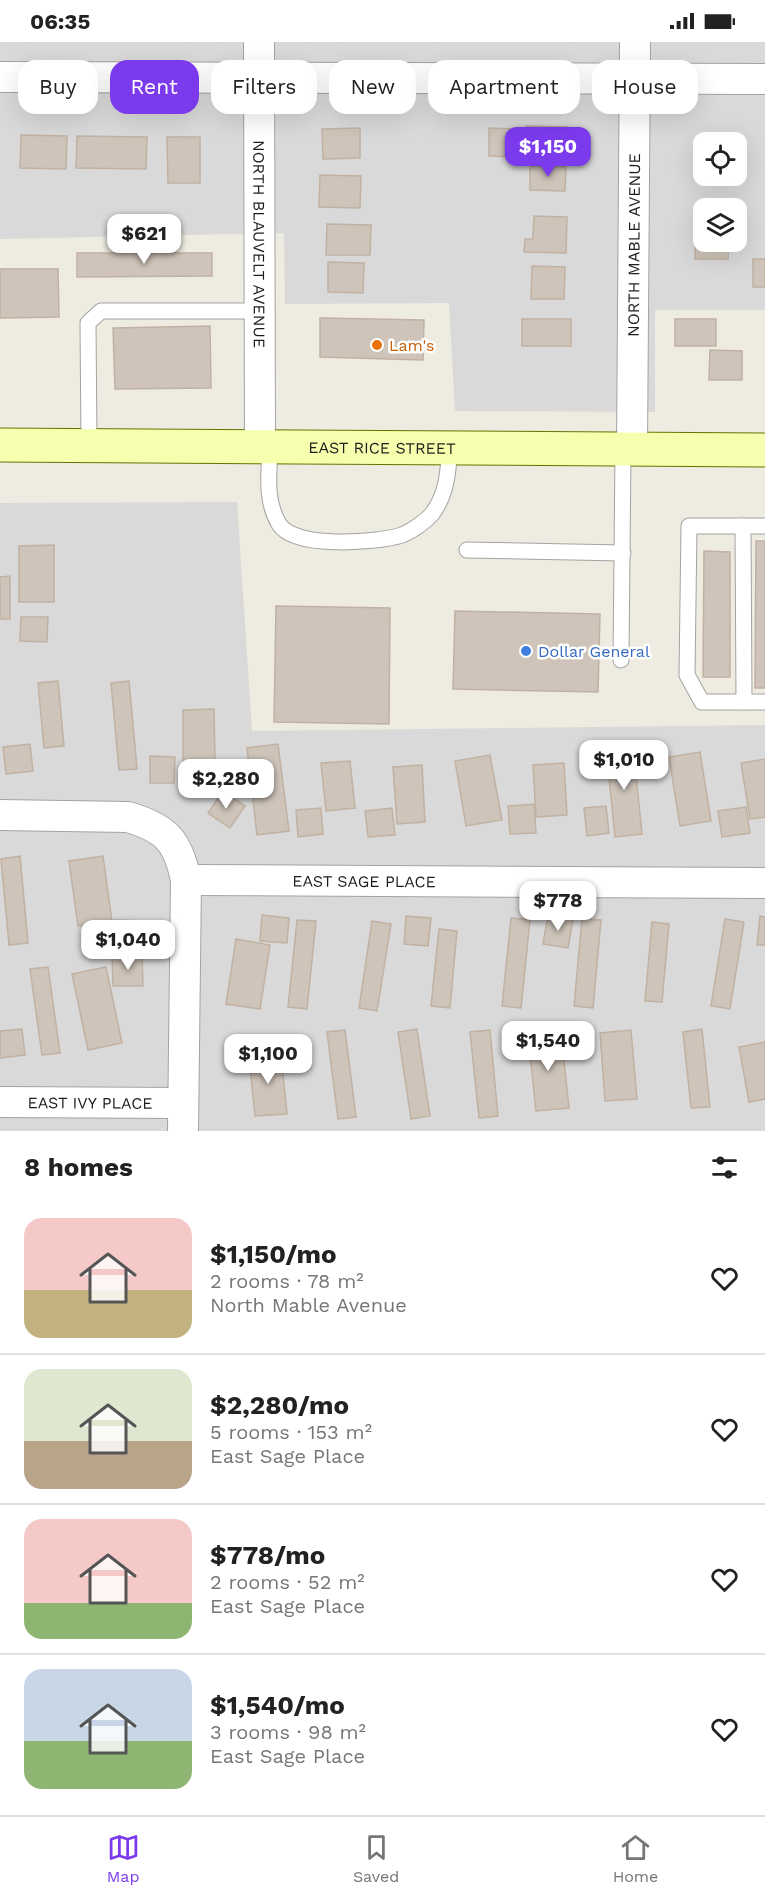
<!DOCTYPE html>
<html lang="en">
<head>
<meta charset="utf-8">
<style>
  body { margin:0; font-family:"Work Sans",sans-serif; background:#f2f2f2; color:#222; height:100vh; display:flex; flex-direction:column; font-size:22px; white-space:nowrap }
  * { box-sizing:border-box; margin:0 }
  p { font-size:20px; color:#767676 }
  .icon { flex:none; width:33px; height:33px; fill:none; stroke:currentColor; stroke-width:2; stroke-linecap:round; stroke-linejoin:round }
  .map { position:relative; height:1089px; overflow:hidden }
  .drawer { display:flex; flex-direction:column; background:#fff; flex:1 }
  .drawer>* { flex:none }
  .banner { position:absolute; left:18px; top:18px; width:729px; height:54px; display:flex; gap:12px }
  .controls { position:absolute; left:693px; top:90px; display:grid; gap:12px }
  .controls a { display:grid; place-items:center; width:54px; height:54px; border-radius:12px; background:#fff; box-shadow:0 6px 24px #0002; font-size:30px }
  .price { position:absolute; translate:-50% -51px; padding:0 14px; border-radius:12px; background:#fff; color:#222; font-size:20px; line-height:39px; filter:drop-shadow(0 2px 3px #0008) }
  .price::after { content:''; position:absolute; left:50%; top:36px; width:18px; height:14px; margin-left:-9px; background:inherit; clip-path:polygon(0 0,100% 0,50% 100%) }
  .price.active { background:#7c3aed; color:#fff }
  ul { padding:0; list-style:none }
  li { display:flex; align-items:center; gap:18px; height:150px; padding:0 24px }
  li+li { border-top:2px solid #e0e0e0 }
  li span { display:grid; place-items:center; flex:none; width:168px; height:120px; border-radius:18px; color:#555 }
  li>.icon { margin-inline-start:auto }
  span .icon { width:72px; height:72px; fill:#fffc; stroke-width:1 }
  li b { font-size:26px }
  h2 { display:flex; justify-content:space-between; align-items:center; height:72px; padding:0 24px; font-size:26px }
  .chip { padding:0 21px; border-radius:18px; background:#fff; box-shadow:0 6px 24px #0002; font-size:21px; line-height:54px }
  .chip.active { background:#7c3aed; color:#fff }
  .status { display:flex; justify-content:space-between; align-items:center; height:42px; padding:0 30px; background:#fff; direction:ltr }
  .status svg { height:16px; fill:currentColor }
  .tabs { display:flex; justify-content:space-around; align-items:center; height:84px; border-top:2px solid #e0e0e0; background:#fff; font-size:16px; color:#767676 }
  .tabs a { display:grid; justify-items:center; gap:3px }
  .tabs .active { color:#7c3aed }
  .map>svg:first-child { display:block }
</style>
</head>
<body>
<div class="status"><b>06:35</b><svg viewBox="0 0 49 12"><path d="M0 12V9h3v3zM5 12V6h3v6zM10 12V3h3v9zM15 12V0h3v12zM26 1h20v11H26zM47 4h2v5h-2z"/></svg></div>
<div class="map">
<svg width="765" height="1089" viewBox="0 0 765 1089">
  <rect width="100%" height="100%" fill="#eeebe0"/>
  <g fill="#dad9d9" fill-rule="evenodd">
    <path d="M 0,0 L 765,0 L 765,268 L 655,268 L 655,370 L 455,369 L 449,261 L 285,262 L 284,191 L 0,197 ZM 704,100 L 736,100 L 736,134 L 704,134 ZM 704,166 L 736,166 L 736,200 L 704,200 Z"/>
    <path d="M 237,460 L 252,689 L 765,683 L 765,1089 L 0,1089 L 0,461 Z"/>
  </g>
  <g fill="#cec4b9" stroke="#c1b1a2" stroke-width="1.5">
    <path d="M 526,84 L 568,85 L 567,118 L 525,117 Z"/>
    <path d="M 360,86 L 360,116 L 323,117 L 322,87 Z"/>
    <path d="M 489,86 L 518,87 L 517,115 L 489,114 Z"/>
    <path d="M 21,93 L 67,94 L 66,127 L 20,126 Z"/>
    <path d="M 77,94 L 147,95 L 146,127 L 76,126 Z"/>
    <path d="M 167,95 L 200,95 L 200,141 L 168,141 Z"/>
    <path d="M 530,124 L 566,125 L 565,149 L 530,148 Z"/>
    <path d="M 320,133 L 361,134 L 360,166 L 319,165 Z"/>
    <path d="M 534,174 L 567,175 L 566,211 L 524,210 L 525,197 L 533,197 Z"/>
    <path d="M 696,176 L 704,176 L 704,200 L 729,200 L 728,217 L 695,217 Z"/>
    <path d="M 327,182 L 371,183 L 370,213 L 326,213 Z"/>
    <path d="M 77,211 L 212,211 L 212,234 L 77,235 Z"/>
    <rect x="753" y="217" width="12" height="28"/>
    <path d="M 328,220 L 364,221 L 363,251 L 328,250 Z"/>
    <path d="M 532,224 L 565,225 L 564,257 L 531,257 Z"/>
    <path d="M 0,227 L 58,227 L 59,275 L 0,276 Z"/>
    <path d="M 320,276 L 424,278 L 423,318 L 320,315 Z"/>
    <rect x="522" y="277" width="49" height="27"/>
    <rect x="675" y="277" width="41" height="27"/>
    <path d="M 210,284 L 211,346 L 115,347 L 113,286 Z"/>
    <path d="M 710,308 L 742,309 L 742,338 L 709,338 Z"/>
    <path d="M 756,499 L 765,499 L 765,646 L 755,646 Z"/>
    <path d="M 54,503 L 54,560 L 19,560 L 19,504 Z"/>
    <path d="M 704,509 L 730,510 L 730,635 L 703,635 Z"/>
    <path d="M 10,534 L 10,577 L 0,577 L 0,535 Z"/>
    <path d="M 276,564 L 390,566 L 389,682 L 274,680 Z"/>
    <path d="M 455,569 L 600,572 L 598,650 L 453,647 Z"/>
    <path d="M 21,575 L 48,575 L 47,600 L 20,599 Z"/>
    <path d="M 58,639 L 64,704 L 44,706 L 38,641 Z"/>
    <path d="M 129,639 L 137,727 L 119,728 L 111,641 Z"/>
    <path d="M 214,667 L 215,720 L 183,720 L 183,668 Z"/>
    <path d="M 30,702 L 33,729 L 6,732 L 3,705 Z"/>
    <path d="M 278,702 L 289,789 L 257,793 L 247,706 Z"/>
    <path d="M 633,703 L 642,792 L 615,795 L 606,706 Z"/>
    <path d="M 700,710 L 711,779 L 680,784 L 669,715 Z"/>
    <path d="M 490,713 L 502,778 L 466,784 L 455,719 Z"/>
    <path d="M 150,714 L 175,715 L 174,741 L 150,741 Z"/>
    <path d="M 765,717 L 765,775 L 750,777 L 741,721 Z"/>
    <path d="M 350,719 L 355,766 L 326,769 L 321,721 Z"/>
    <path d="M 564,721 L 567,773 L 536,775 L 533,723 Z"/>
    <path d="M 422,723 L 425,780 L 397,782 L 393,725 Z"/>
    <path d="M 223,749 L 245,764 L 230,786 L 208,771 Z"/>
    <path d="M 534,762 L 536,791 L 510,792 L 508,764 Z"/>
    <path d="M 606,764 L 609,791 L 587,794 L 584,766 Z"/>
    <path d="M 746,765 L 750,791 L 722,795 L 718,769 Z"/>
    <path d="M 321,766 L 323,792 L 298,795 L 296,768 Z"/>
    <path d="M 392,766 L 395,793 L 368,795 L 365,769 Z"/>
    <path d="M 20,814 L 28,901 L 9,903 L 1,817 Z"/>
    <path d="M 103,814 L 112,880 L 78,884 L 69,819 Z"/>
    <path d="M 262,873 L 289,876 L 287,901 L 260,899 Z"/>
    <path d="M 548,873 L 573,877 L 568,906 L 543,902 Z"/>
    <path d="M 406,874 L 431,876 L 428,904 L 404,902 Z"/>
    <path d="M 760,874 L 765,875 L 765,903 L 757,903 Z"/>
    <path d="M 511,876 L 530,878 L 521,966 L 502,964 Z"/>
    <path d="M 582,877 L 601,878 L 593,966 L 574,964 Z"/>
    <path d="M 725,877 L 744,880 L 730,967 L 711,964 Z"/>
    <path d="M 115,878 L 142,879 L 142,905 L 115,905 Z"/>
    <path d="M 297,878 L 316,879 L 307,967 L 288,965 Z"/>
    <path d="M 372,879 L 391,882 L 377,969 L 359,966 Z"/>
    <path d="M 652,880 L 669,882 L 662,960 L 645,959 Z"/>
    <path d="M 439,887 L 457,889 L 450,966 L 431,964 Z"/>
    <path d="M 236,897 L 270,903 L 260,967 L 226,962 Z"/>
    <path d="M 142,913 L 143,944 L 113,944 L 112,914 Z"/>
    <path d="M 48,925 L 60,1011 L 42,1013 L 30,927 Z"/>
    <path d="M 106,925 L 122,1001 L 88,1008 L 72,932 Z"/>
    <path d="M 22,987 L 25,1013 L 0,1016 L 0,989 Z"/>
    <path d="M 417,987 L 430,1074 L 411,1077 L 398,990 Z"/>
    <path d="M 702,987 L 710,1065 L 691,1066 L 683,990 Z"/>
    <path d="M 345,988 L 356,1075 L 338,1077 L 327,990 Z"/>
    <path d="M 490,988 L 498,1074 L 479,1076 L 470,990 Z"/>
    <path d="M 631,988 L 637,1057 L 605,1059 L 600,991 Z"/>
    <path d="M 561,990 L 569,1066 L 536,1069 L 528,993 Z"/>
    <path d="M 765,1000 L 765,1057 L 749,1060 L 739,1005 Z"/>
    <path d="M 281,1012 L 287,1072 L 255,1074 L 249,1015 Z"/>
  </g>
  <g fill="none" stroke-linecap="round" stroke-linejoin="round">
    <g stroke="#a3a3a3" stroke-width="17">
      <g id="lane">
        <path d="M 89,403 L 88,281 L 101,269 L 260,269"/>
        <path d="M 270,406 C 269,431 265,459 279,482 C 294,507 377,501 402,493 C 412,489 425,480 432,472 C 447,452 448,430 450,406"/>
        <path d="M 743,484 L 744,660"/>
        <path d="M 765,484 L 689,484 L 687,633 L 702,660 L 765,660"/>
        <path d="M 467,508 L 623,511"/>
        <path d="M 621,618 L 623,407"/>
      </g>
    </g>
    <g stroke="#a3a3a3" stroke-width="32">
      <g id="street">
        <path id="s1" d="M 259,0 L 260,406"/>
        <path d="M 0,35 L 765,37"/>
        <path id="s2" d="M 632,407 L 635,0"/>
        <path d="M 0,773 L 128,775 C 166,786 178,799 186,838 L 183,1089"/>
        <path id="s3" d="M 186,838 L 765,841"/>
        <path id="s4" d="M 0,1060 L 181,1061"/>
      </g>
    </g>
    <g stroke="#627600" stroke-width="35">
      <g id="secondary">
        <path id="s5" d="M 0,403 L 765,408"/>
      </g>
    </g>
    <use href="#lane" stroke="#fff" stroke-width="15"/>
    <use href="#street" stroke="#fff" stroke-width="30"/>
    <use href="#secondary" stroke="#f5ffae" stroke-width="33"/>
  </g>
  <circle fill="#e8710a" stroke="#fff" stroke-width="2" cx="377" cy="303" r="6"/>
  <circle fill="#3f7fe0" stroke="#fff" stroke-width="2" cx="526" cy="609" r="6"/>
  <g text-anchor="middle" stroke-width="5" stroke-linejoin="round" paint-order="stroke">
    <g font-size="16" fill="#1c1c1c" stroke="#fff">
      <text dy="6" stroke="none"><textPath href="#s1" startOffset="202">NORTH BLAUVELT AVENUE</textPath></text>
      <text dy="6" stroke="none"><textPath href="#s2" startOffset="204">NORTH MABLE AVENUE</textPath></text>
      <text dy="6" stroke="none"><textPath href="#s5" startOffset="382">EAST RICE STREET</textPath></text>
      <text dy="6" stroke="none"><textPath href="#s3" startOffset="178">EAST SAGE PLACE</textPath></text>
      <text dy="6" stroke="none"><textPath href="#s4" startOffset="90">EAST IVY PLACE</textPath></text>
    </g>
    <g font-size="16" fill="#c56008" stroke="#fff" text-anchor="start">
      <text x="389" y="309">Lam's</text>
    </g>
    <g font-size="16" fill="#366cbe" stroke="#fff" text-anchor="start">
      <text x="538" y="615">Dollar General</text>
    </g>
  </g>
</svg>
<div class="controls">
<a><svg class="icon" aria-label="locate" viewBox="0 0 24 24"><circle cx="12" cy="12" r="6"/><path d="M12 2v4M12 18v4M2 12h4M18 12h4"/></svg></a>
<a><svg class="icon" aria-label="layers" viewBox="0 0 24 24"><path d="M12 4l9 5-9 5-9-5zM3 14l9 5 9-5"/></svg></a>
</div>
<b class="price active" style="left:548px;top:136px">$1,150</b>
<b class="price" style="left:144px;top:223px">$621</b>
<b class="price" style="left:624px;top:749px">$1,010</b>
<b class="price" style="left:226px;top:768px">$2,280</b>
<b class="price" style="left:558px;top:890px">$778</b>
<b class="price" style="left:128px;top:929px">$1,040</b>
<b class="price" style="left:548px;top:1030px">$1,540</b>
<b class="price" style="left:268px;top:1043px">$1,100</b>
<div class="banner">
<a class="chip">Buy</a>
<a class="chip active">Rent</a>
<a class="chip">Filters</a>
<a class="chip">New</a>
<a class="chip">Apartment</a>
<a class="chip">House</a>
</div>
</div>
<section class="drawer">
<h2>8 homes<svg class="icon" aria-label="filters" viewBox="0 0 24 24"><path d="M4 7h16M4 17h16"/><circle cx="9" cy="7" r="2"/><circle cx="15" cy="17" r="2"/></svg></h2>
<ul>
<li><span style="background:linear-gradient(#f6c9c9 60%,#c2b280 0)"><svg class="icon" aria-label="home" viewBox="0 0 24 24"><path d="M3 11l9-7 9 7M6 9v11h12V9"/></svg></span><div><b>$1,150/mo</b><p>2 rooms · 78 m²</p><p>North Mable Avenue</p></div><svg class="icon" aria-label="heart" viewBox="0 0 24 24"><path d="M12 20l-8-8c-3-5 5-10 8-4 3-6 11-1 8 4z"/></svg></li>
<li><span style="background:linear-gradient(#dfe7d0 60%,#b9a48a 0)"><svg class="icon" aria-label="home" viewBox="0 0 24 24"><path d="M3 11l9-7 9 7M6 9v11h12V9"/></svg></span><div><b>$2,280/mo</b><p>5 rooms · 153 m²</p><p>East Sage Place</p></div><svg class="icon" aria-label="heart" viewBox="0 0 24 24"><path d="M12 20l-8-8c-3-5 5-10 8-4 3-6 11-1 8 4z"/></svg></li>
<li><span style="background:linear-gradient(#f6c9c9 70%,#8fb573 0)"><svg class="icon" aria-label="home" viewBox="0 0 24 24"><path d="M3 11l9-7 9 7M6 9v11h12V9"/></svg></span><div><b>$778/mo</b><p>2 rooms · 52 m²</p><p>East Sage Place</p></div><svg class="icon" aria-label="heart" viewBox="0 0 24 24"><path d="M12 20l-8-8c-3-5 5-10 8-4 3-6 11-1 8 4z"/></svg></li>
<li><span style="background:linear-gradient(#c9d6e8 60%,#8fb573 0)"><svg class="icon" aria-label="home" viewBox="0 0 24 24"><path d="M3 11l9-7 9 7M6 9v11h12V9"/></svg></span><div><b>$1,540/mo</b><p>3 rooms · 98 m²</p><p>East Sage Place</p></div><svg class="icon" aria-label="heart" viewBox="0 0 24 24"><path d="M12 20l-8-8c-3-5 5-10 8-4 3-6 11-1 8 4z"/></svg></li>
</ul>
</section>
<nav class="tabs">
<a class="active"><svg class="icon" aria-label="map" viewBox="0 0 24 24"><path d="M3 6l6-2 6 2 6-2v14l-6 2-6-2-6 2zM9 4v14M15 6v14"/></svg>Map</a>
<a><svg class="icon" aria-label="saved" viewBox="0 0 24 24"><path d="M7 4h10v16l-5-4-5 4z"/></svg>Saved</a>
<a><svg class="icon" aria-label="home" viewBox="0 0 24 24"><path d="M3 11l9-7 9 7M6 9v11h12V9"/></svg>Home</a>
</nav>
</body>
</html>
